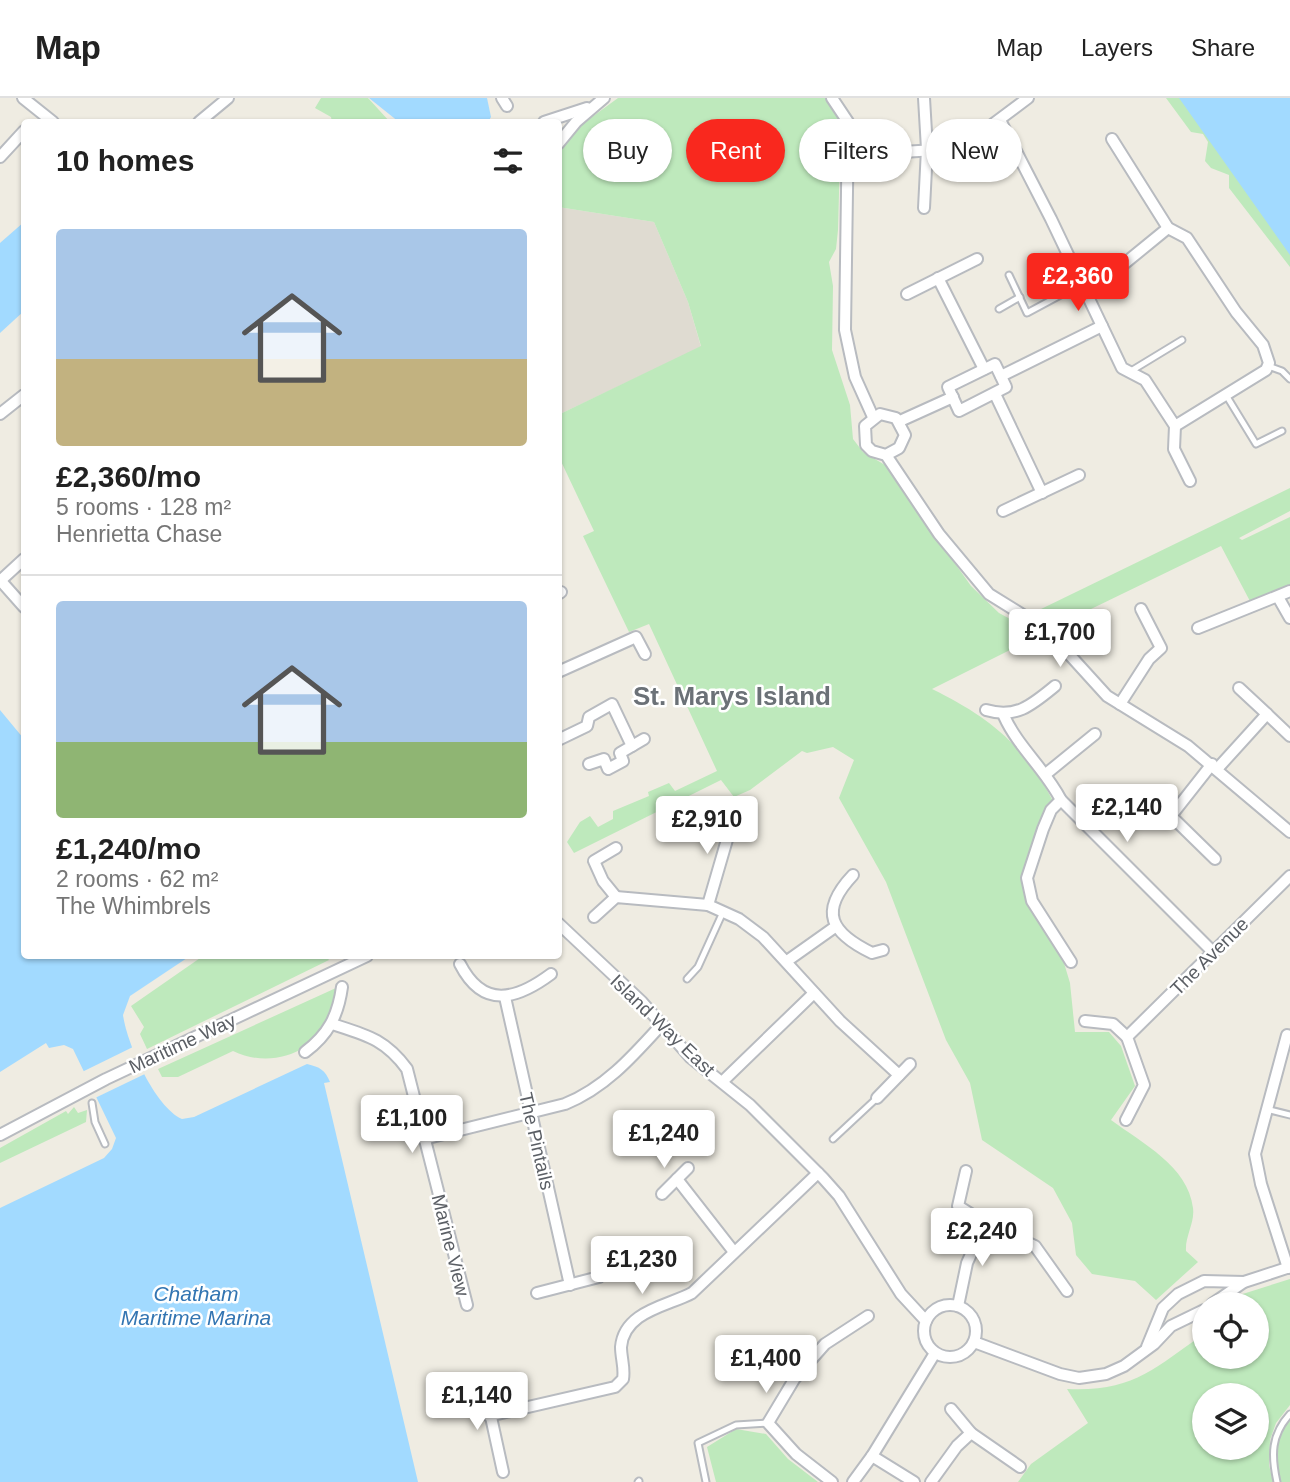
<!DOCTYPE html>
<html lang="en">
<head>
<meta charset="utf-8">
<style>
  body { margin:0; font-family:Arial,sans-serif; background:#f2f2f2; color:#222; height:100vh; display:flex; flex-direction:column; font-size:26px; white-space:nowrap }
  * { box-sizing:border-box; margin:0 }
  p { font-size:23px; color:#767676 }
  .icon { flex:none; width:38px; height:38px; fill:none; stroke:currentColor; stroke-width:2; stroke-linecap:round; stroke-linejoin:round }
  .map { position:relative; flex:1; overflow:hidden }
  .sheet { position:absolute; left:21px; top:21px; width:541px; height:840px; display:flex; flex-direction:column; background:#fff; border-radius:7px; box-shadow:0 2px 5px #0004 }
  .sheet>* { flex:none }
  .hud { position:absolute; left:583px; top:21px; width:602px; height:63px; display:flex; gap:14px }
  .fabs { position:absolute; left:1192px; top:1194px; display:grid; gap:14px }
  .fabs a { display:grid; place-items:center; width:77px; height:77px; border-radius:50%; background:#fff; box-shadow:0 2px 5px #0004; font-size:35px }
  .price { position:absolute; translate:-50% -60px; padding:0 16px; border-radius:7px; background:#fff; color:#222; font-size:23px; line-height:46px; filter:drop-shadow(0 2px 4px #0008) }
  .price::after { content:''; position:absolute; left:50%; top:42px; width:21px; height:16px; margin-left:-10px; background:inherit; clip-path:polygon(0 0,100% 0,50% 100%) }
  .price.on { background:#f9281e; color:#fff }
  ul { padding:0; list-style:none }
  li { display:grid; align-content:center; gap:14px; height:371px; padding:0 35px }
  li+li { border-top:2px solid #e0e0e0 }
  li span { display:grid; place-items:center; height:217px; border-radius:7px; color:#555 }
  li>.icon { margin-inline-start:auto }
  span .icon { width:126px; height:126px; fill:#fffc; stroke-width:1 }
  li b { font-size:30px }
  h2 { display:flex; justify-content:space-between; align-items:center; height:84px; padding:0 35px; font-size:30px }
  .chip { padding:0 24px; border-radius:32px; background:#fff; box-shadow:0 2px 5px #0004; font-size:24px; line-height:63px }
  .chip.on { background:#f9281e; color:#fff }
  header { display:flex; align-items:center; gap:42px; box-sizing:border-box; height:98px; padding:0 35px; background:#fff; border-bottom:2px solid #e0e0e0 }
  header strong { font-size:33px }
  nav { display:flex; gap:38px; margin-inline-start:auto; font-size:24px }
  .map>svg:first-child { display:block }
</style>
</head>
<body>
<header>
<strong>Map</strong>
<nav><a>Map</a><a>Layers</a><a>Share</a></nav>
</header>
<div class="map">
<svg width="1290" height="1384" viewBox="0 0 1290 1384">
  <rect width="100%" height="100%" fill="#efece2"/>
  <path fill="#dfdbd1" d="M 558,109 L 654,124 L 688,204 L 701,249 L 558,317 Z"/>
  <g fill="#bee9bc" fill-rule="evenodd">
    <path d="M 321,0 L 368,0 L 390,24 L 332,24 L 331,19 L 315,10 Z"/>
    <path d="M 618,0 L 825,0 L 841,23 L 838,132 L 836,151 L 829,164 L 833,188 L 832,252 L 850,307 L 853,341 L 863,354 L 885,367 L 971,488 L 999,515 L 1040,537 L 932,591 C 989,619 1023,646 1053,703 L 1044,713 L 1021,780 L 1028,803 L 1064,865 L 1070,885 L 1075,934 L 1109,934 L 1121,948 L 1135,988 L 1111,1022 C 1142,1045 1188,1068 1193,1110 C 1195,1125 1185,1138 1186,1153 L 1198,1164 L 1156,1202 L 1135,1183 L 1092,1176 L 1076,1157 L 1072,1125 L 1053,1090 L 982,1042 L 970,985 L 946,942 L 886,784 L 839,700 L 854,662 L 833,649 L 807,655 L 802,653 L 750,692 L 734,699 L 721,682 L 574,755 L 567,744 L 580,724 L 590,718 L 598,729 L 613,721 L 613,713 L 649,698 L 648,694 L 669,685 L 675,693 L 717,673 L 649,526 L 629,534 L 583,438 L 594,433 L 558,357 L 558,317 L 701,248 L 688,204 L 654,124 L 558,109 L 558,52 L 581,27 Z"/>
    <path d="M 1166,0 L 1244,0 L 1290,67 L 1290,169 L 1229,90 L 1229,77 L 1211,70 L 1205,63 L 1208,44 L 1203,36 L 1191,34 Z"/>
    <path d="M 1290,390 L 1290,413 L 1239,440 L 1242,442 L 1290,419 L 1290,487 L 1252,507 L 1221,448 L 1058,527 L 1039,512 Z"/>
    <path d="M 203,858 L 326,858 L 329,862 L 147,951 L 140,936 L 144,929 L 131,908 Z"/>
    <path d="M 336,890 C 336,944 281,976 233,953 L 178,979 L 162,979 L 158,971 Z"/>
    <path d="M 74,1009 L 78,1015 L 87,1012 L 86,1024 L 0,1065 L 0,1050 L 66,1013 L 68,1016 Z"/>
    <path d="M 1290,1181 L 1290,1307 L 1276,1325 L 1270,1342 L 1269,1367 L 1273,1384 L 1018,1384 L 1031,1366 L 1088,1325 L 1067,1291 C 1133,1294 1153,1271 1204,1236 L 1204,1258 L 1256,1258 L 1256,1206 L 1227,1206 L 1230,1200 ZM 1204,1297 L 1256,1297 L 1256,1349 L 1204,1349 Z"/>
    <path d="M 1290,1316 L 1290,1384 L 1279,1384 L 1273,1343 Z"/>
    <path d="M 736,1331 L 766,1336 L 788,1361 L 818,1384 L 716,1384 L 707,1349 Z"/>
  </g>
  <g fill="#a2daff">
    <path d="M 369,0 L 487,0 L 491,19 L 488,24 L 399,24 Z"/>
    <path d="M 1179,0 L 1290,0 L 1290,157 Z"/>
    <path d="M 24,124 L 24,213 L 0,235 L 0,145 Z"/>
    <path d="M 0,612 L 24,641 L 24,858 L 190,858 L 130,898 L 123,917 C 127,946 155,1009 182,1021 L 194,1019 L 307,966 C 320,969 325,972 330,984 L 324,985 L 418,1384 L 0,1384 L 0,1110 L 104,1060 L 112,1051 L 116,1040 L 73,951 L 64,947 L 49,950 L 46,945 L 0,974 Z"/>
  </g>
  <path fill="#efece2" d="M 137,947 L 149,974 L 95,1000 L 82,974 Z"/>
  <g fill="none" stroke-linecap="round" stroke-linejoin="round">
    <g stroke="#b8bbc0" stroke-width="9">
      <g id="lane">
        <path d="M 1009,177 L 1027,215 L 1081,186"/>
        <path d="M 999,211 L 1020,199"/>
        <path d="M 1268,268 L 1282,273 L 1290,281"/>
        <path d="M 1131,273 L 1182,242"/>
        <path d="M 1226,297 L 1256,346 L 1282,333"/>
        <path d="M 687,881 L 698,869 L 723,814"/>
        <path d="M 92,1005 L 95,1024 L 105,1046"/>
        <path d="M 1266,1011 L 1290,1017"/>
        <path d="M 833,1041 L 877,1000"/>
        <path d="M 638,1384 L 639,1383"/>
        <path d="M 706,1384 L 698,1345 L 736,1327 L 768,1325"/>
        <path d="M 1277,1384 C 1271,1357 1271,1337 1290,1316"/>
      </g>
    </g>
    <g stroke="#b8bbc0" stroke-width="14">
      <g id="street">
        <path d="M 23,0 L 53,24"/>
        <path d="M 502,0 L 507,8"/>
        <path d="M 832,0 L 848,24 L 845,232 L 855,279 L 873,319"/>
        <path d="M 1000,22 L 1051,121 L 1122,270 L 1145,282 L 1175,328 L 1174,351 L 1190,383"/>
        <path d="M 199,24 L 228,0"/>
        <path d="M 544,24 L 587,10"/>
        <path d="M 1112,41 L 1168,130 L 1187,140 L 1236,214 L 1263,247 L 1269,265 L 1266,272 L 1175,328"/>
        <path d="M 558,46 L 576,24 L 604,0"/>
        <path d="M 902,54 L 952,51 L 973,41 L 1028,0"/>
        <path d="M 0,59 L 24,33"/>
        <path d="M 924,110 L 927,51 L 924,0"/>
        <path d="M 938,180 L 984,271"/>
        <path d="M 1083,190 L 1119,170 L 1168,130"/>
        <path d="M 907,196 L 977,161"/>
        <path d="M 995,266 L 1006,289 L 959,313 L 948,289 Z"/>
        <path d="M 1001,278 L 1102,228"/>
        <path d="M 995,296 L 1042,395"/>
        <path d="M 0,316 L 24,297"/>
        <path d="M 900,323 L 953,299"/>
        <path d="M 886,357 L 899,350 L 905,337 L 896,320 L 880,316 L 865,328 L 866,347 L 872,353 L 886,357 L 939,436 L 989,496 L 1047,532 L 1107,598 L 1188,648 L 1290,734"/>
        <path d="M 1003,413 L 1079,377"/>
        <path d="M 0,482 L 24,509"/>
        <path d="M 1,482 L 24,461"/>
        <path d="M 558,496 L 561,494"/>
        <path d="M 1278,499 L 1290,520"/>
        <path d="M 1198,530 L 1290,493"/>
        <path d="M 558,574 L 636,539 L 645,556"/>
        <path d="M 1239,590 L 1267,616"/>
        <path d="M 1120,606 L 1149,561 L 1161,550 L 1141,511"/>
        <path d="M 986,612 C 1016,621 1032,607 1055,588"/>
        <path d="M 1004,618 C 1018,649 1045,671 1061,702 L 1213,854"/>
        <path d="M 558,642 L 587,628 L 589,619 L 612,606 L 632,648 L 620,655 L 623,663 L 608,671 L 604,661 L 589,666"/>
        <path d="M 632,648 L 644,641"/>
        <path d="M 1212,666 L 1171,718 L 1215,761"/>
        <path d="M 1218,670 L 1267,616 L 1290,638"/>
        <path d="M 1047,675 L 1095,636"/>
        <path d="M 1061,702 L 1051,712 L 1043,731 L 1027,780 L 1032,803 L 1071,864"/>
        <path d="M 616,750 L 594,763 L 603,783 L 616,799"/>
        <path d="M 853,777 C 818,814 831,835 872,855 L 883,852"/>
        <path d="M 708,807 L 733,721 L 722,706"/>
        <path d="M 594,819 L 616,799 L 708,807 L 739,821 L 763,839 L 840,923 L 899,977"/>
        <path d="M 558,825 L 642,904 L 690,959 L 750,1007 L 823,1080 L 839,1098 L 901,1196 L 926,1223"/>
        <path d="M 787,863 L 835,829"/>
        <path d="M 460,866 C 483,911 516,902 551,876"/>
        <path d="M 505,899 L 570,1187"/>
        <path d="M 1085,923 L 1113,926 L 1127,939"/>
        <path d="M 332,926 C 366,937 385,941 407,971 L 467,1207"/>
        <path d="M 305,954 C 328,937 338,918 342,889"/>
        <path d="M 722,984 L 814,895"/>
        <path d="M 877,1000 L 910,966"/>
        <path d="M 1126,1022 L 1144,987 L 1127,939 L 1290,778"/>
        <path d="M 0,1037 L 106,981 L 367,858"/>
        <path d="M 424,1041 L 565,1006 C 605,990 633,958 662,926"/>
        <path d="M 966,1073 L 958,1108 L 985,1125 L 1035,1148 L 1067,1193"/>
        <path d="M 677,1081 L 734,1154"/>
        <path d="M 662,1096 L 688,1070"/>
        <path d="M 1288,1170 L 1261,1086 L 1255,1056 L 1287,937 L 1290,938"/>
        <path d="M 537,1195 L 599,1179"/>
        <path d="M 1212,1206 L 1244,1184 L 1290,1169"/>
        <circle cx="950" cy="1233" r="26"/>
        <path d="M 958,1208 L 967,1165 L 985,1125"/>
        <path d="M 974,1244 L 1060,1276 L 1079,1280 L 1106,1276 L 1124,1268 L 1154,1246 L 1171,1228 L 1204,1212"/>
        <path d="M 1147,1249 L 1163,1210 L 1178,1196 L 1204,1183 L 1244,1184"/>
        <path d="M 484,1287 L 503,1374"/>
        <path d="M 489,1318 L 615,1289 L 623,1281 C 625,1270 621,1260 621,1249 C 624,1213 668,1208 692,1195 L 818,1075"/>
        <path d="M 971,1335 L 1020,1369"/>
        <path d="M 872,1358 L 914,1384"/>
        <path d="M 832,1384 L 796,1356 L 768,1325 L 795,1280 L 825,1246 L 868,1218"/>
        <path d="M 853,1384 L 872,1358 L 935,1255"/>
        <path d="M 931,1384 L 957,1348 L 971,1335 L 951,1311"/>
      </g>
    </g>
    <use href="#lane" stroke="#fff" stroke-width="5"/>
    <use href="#street" stroke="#fff" stroke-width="10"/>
  </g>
  <g text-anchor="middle" stroke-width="5" stroke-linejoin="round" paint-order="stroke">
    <g font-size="19" fill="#5b5f65" stroke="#fff">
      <text transform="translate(1209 858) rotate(-45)" y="7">The Avenue</text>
      <text transform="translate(663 927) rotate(44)" y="7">Island Way East</text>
      <text transform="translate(182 945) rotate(-25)" y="7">Maritime Way</text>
      <text transform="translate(537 1043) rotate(77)" y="7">The Pintails</text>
      <text transform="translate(451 1147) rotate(76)" y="7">Marine View</text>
    </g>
    <g font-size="21" font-style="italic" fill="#3375b2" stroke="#fff">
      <text x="196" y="1203">Chatham<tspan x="196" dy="24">Maritime Marina</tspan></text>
    </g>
    <g font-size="26" font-weight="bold" fill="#6b7177" stroke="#fff">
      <text x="732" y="607">St. Marys Island</text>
    </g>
  </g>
</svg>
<div class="fabs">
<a><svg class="icon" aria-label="locate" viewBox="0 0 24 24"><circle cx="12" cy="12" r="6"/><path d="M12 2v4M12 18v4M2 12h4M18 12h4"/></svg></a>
<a><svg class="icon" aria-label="layers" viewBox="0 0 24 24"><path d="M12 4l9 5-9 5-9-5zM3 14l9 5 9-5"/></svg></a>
</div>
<b class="price on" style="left:1078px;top:215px">£2,360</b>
<b class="price" style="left:1060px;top:571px">£1,700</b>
<b class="price" style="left:1127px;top:746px">£2,140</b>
<b class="price" style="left:707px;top:758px">£2,910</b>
<b class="price" style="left:412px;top:1057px">£1,100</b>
<b class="price" style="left:664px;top:1072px">£1,240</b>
<b class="price" style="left:982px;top:1170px">£2,240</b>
<b class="price" style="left:642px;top:1198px">£1,230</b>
<b class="price" style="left:766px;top:1297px">£1,400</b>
<b class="price" style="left:477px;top:1334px">£1,140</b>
<div class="hud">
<a class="chip">Buy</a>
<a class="chip on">Rent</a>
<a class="chip">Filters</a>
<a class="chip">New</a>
</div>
<section class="sheet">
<h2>10 homes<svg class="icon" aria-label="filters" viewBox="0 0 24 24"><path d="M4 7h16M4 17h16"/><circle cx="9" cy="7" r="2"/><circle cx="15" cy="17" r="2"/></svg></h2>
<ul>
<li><span style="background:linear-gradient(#a9c7e8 60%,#c2b280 0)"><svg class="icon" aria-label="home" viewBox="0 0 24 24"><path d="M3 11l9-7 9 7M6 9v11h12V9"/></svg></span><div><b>£2,360/mo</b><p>5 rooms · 128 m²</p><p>Henrietta Chase</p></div></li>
<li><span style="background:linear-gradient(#a9c7e8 65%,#8fb573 0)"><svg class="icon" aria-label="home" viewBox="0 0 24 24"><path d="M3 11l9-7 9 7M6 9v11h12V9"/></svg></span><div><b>£1,240/mo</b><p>2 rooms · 62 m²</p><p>The Whimbrels</p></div></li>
</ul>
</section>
</div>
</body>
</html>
